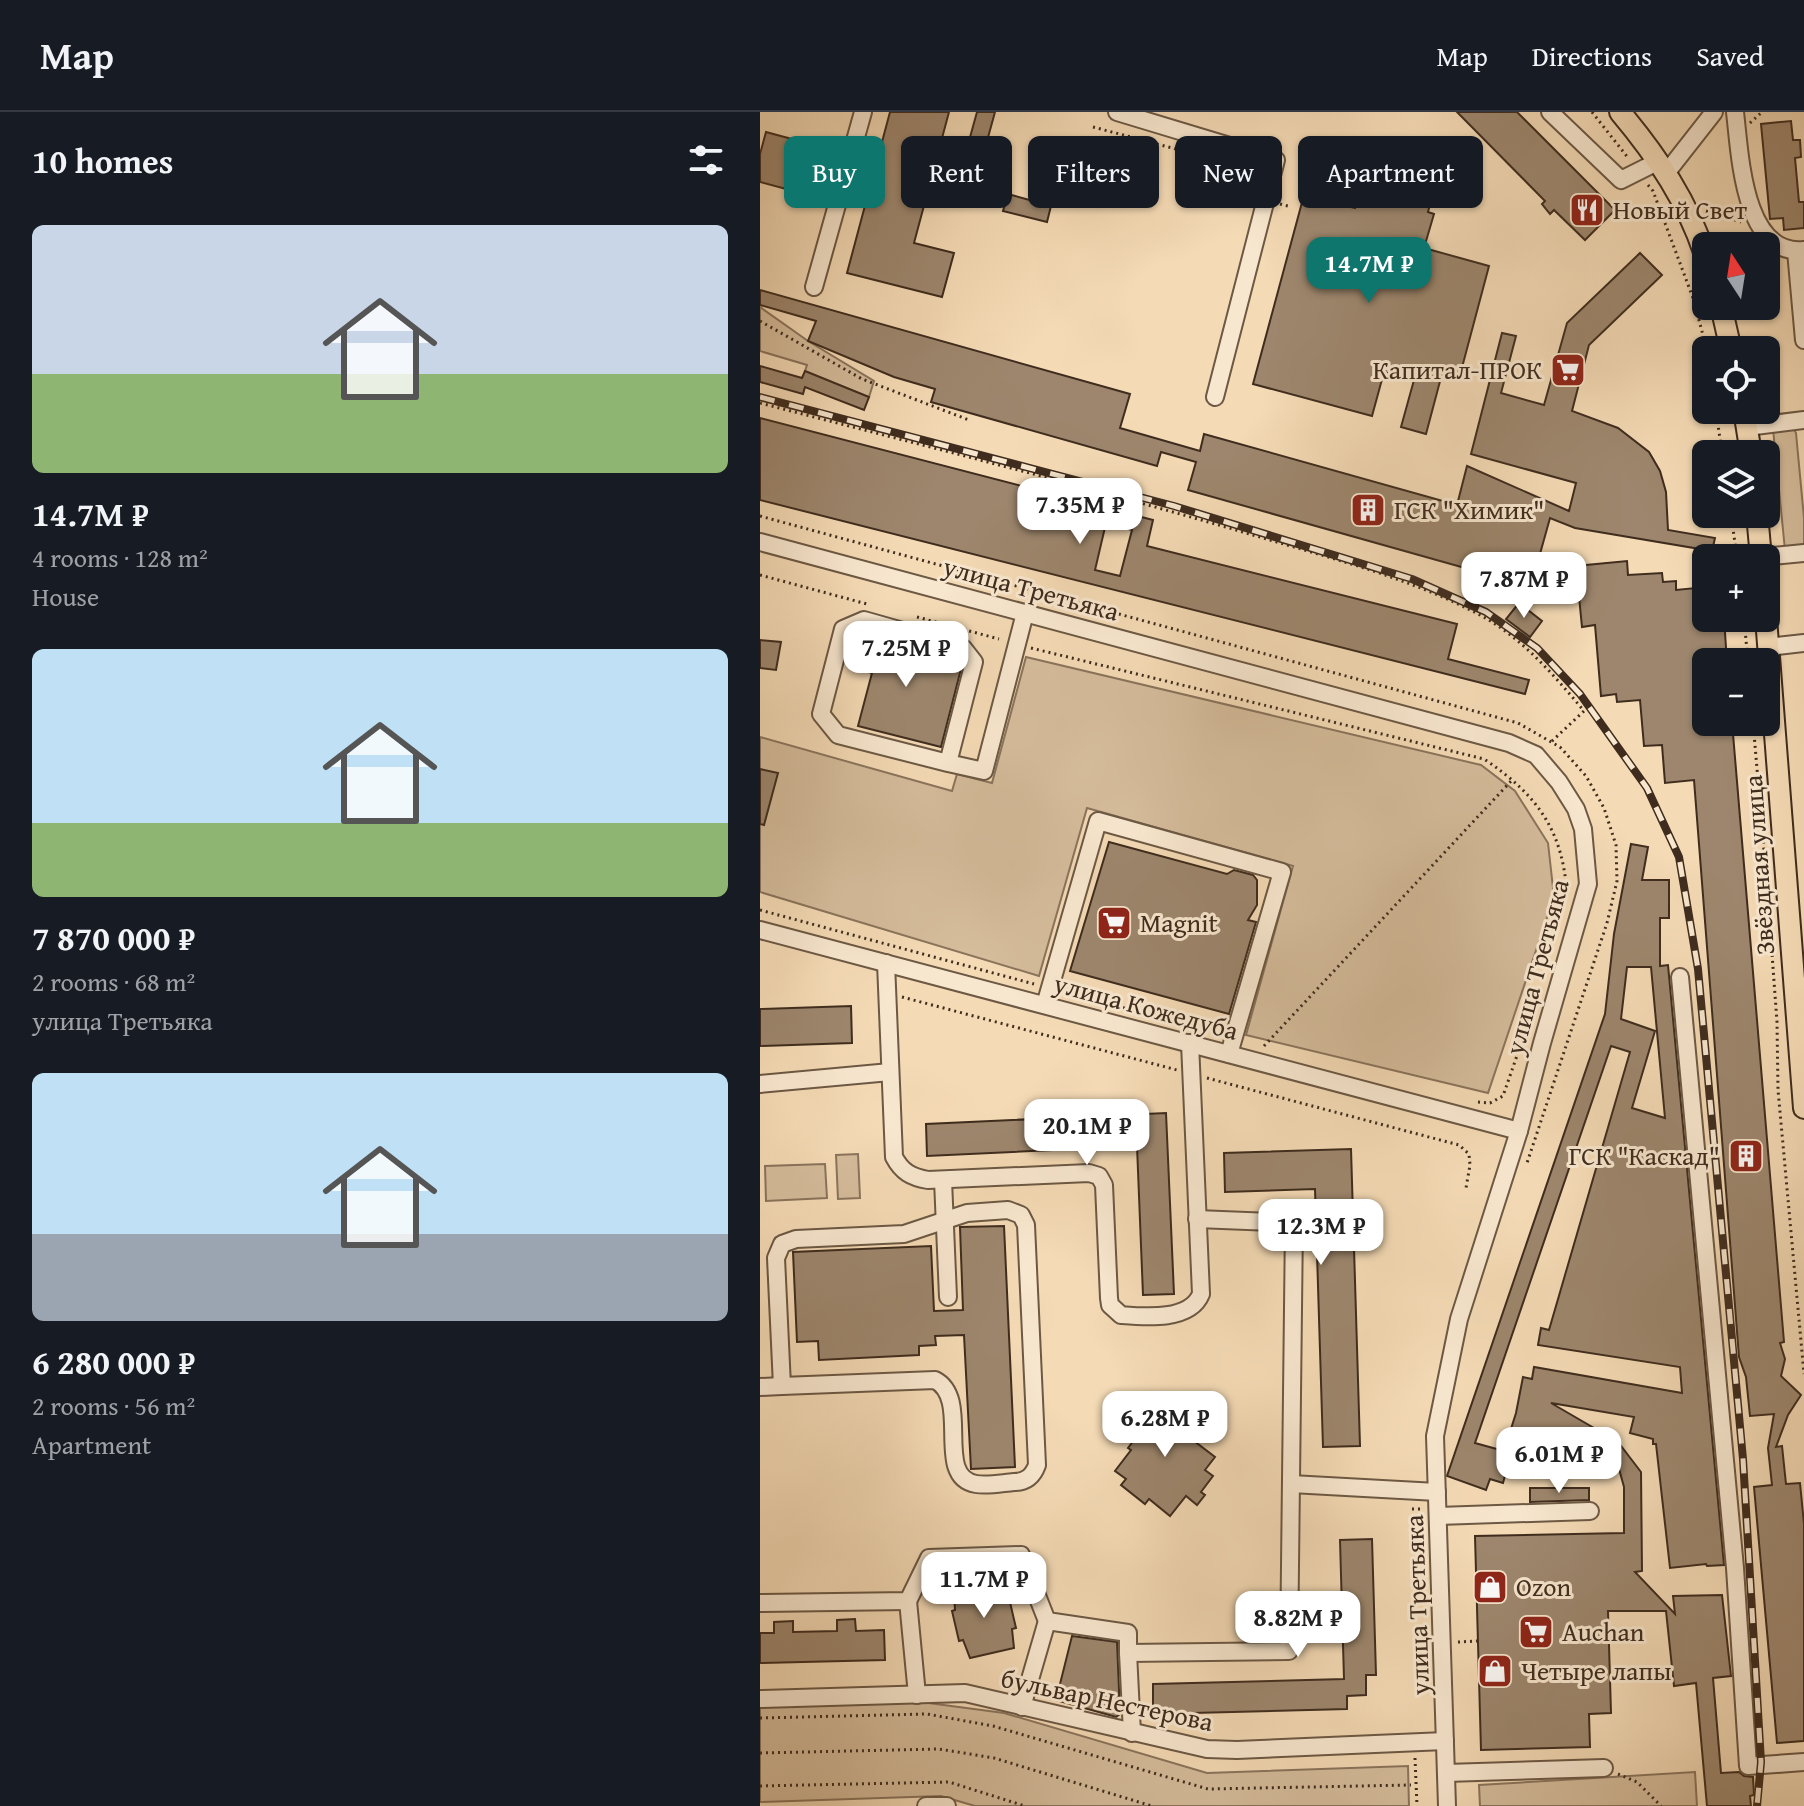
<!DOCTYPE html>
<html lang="en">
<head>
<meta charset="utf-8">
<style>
  body { margin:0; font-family:"Gentium Book Plus",serif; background:#20242c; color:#f1f3f6; height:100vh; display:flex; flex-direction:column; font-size:30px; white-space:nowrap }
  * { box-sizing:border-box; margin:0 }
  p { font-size:26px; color:#9ea1a6 }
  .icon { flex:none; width:44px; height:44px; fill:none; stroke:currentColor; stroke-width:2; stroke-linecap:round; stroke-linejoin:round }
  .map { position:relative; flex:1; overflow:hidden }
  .sheet { display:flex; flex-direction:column; background:#171b24; width:760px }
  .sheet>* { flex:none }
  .top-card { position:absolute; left:24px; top:24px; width:760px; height:72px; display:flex; gap:16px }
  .needle { width:52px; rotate:348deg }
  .tools { position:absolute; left:932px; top:120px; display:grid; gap:16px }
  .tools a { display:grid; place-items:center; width:88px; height:88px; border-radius:12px; background:#171b24; box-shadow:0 2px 6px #0004; font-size:40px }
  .price { position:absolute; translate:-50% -68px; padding:0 18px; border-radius:16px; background:#fff; color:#222; font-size:26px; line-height:52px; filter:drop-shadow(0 2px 4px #0008) }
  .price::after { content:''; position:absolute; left:50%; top:48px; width:24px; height:18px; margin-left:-12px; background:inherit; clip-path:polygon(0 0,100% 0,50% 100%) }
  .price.on { background:#0f766e; color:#fff }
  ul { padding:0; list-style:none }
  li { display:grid; align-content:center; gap:16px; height:424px; padding:0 32px }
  li span { display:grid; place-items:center; height:248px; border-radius:12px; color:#555 }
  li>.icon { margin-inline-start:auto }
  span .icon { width:144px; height:144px; fill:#fffc; stroke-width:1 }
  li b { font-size:34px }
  h2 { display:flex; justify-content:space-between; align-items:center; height:96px; padding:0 32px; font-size:34px }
  .tag { padding:0 28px; border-radius:12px; background:#171b24; box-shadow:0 2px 6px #0004; font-size:28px; line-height:72px }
  .tag.on { background:#0f766e; color:#fff }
  header { display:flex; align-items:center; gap:48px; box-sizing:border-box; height:112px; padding:0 40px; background:#171b24; border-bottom:2px solid #363941 }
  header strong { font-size:38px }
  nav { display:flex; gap:44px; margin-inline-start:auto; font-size:28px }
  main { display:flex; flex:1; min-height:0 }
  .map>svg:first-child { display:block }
</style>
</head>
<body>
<header>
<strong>Map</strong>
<nav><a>Map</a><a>Directions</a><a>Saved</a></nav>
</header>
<main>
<section class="sheet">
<h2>10 homes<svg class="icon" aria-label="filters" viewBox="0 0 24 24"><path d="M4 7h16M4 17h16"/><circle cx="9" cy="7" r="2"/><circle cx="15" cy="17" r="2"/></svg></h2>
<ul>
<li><span style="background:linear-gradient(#c9d6e8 60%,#8fb573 0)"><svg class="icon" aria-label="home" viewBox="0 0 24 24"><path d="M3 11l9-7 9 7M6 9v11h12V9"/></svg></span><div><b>14.7M ₽</b><p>4 rooms · 128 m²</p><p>House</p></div></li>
<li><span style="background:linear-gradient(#bfe0f5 70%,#8fb573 0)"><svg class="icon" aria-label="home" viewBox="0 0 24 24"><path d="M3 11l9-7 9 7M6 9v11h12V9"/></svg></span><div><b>7 870 000 ₽</b><p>2 rooms · 68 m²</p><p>улица Третьяка</p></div></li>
<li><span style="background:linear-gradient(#bfe0f5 65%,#9aa5b1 0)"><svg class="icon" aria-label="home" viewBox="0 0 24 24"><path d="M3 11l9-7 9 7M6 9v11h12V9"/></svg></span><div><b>6 280 000 ₽</b><p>2 rooms · 56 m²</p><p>Apartment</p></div></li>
</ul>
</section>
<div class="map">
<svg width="1044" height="1694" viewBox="0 0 1044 1694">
  <rect width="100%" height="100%" fill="#f4dab5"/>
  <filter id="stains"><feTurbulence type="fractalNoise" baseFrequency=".0025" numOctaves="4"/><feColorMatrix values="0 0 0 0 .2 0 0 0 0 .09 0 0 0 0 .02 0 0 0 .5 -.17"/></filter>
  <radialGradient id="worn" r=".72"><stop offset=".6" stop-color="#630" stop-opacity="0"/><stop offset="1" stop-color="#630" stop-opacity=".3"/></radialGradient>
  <g fill="#d5bc9b" stroke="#8a745c" stroke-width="2">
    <path d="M 0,195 L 48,229 L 114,269 L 109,285 L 45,259 L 47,253 L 0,239 Z"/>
    <path d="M 1033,316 L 1036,321 L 1044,406 L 1044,434 L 1025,438 L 1013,317 Z"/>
    <path d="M 266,545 L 721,653 L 755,679 L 788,731 L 794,785 L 728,981 L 486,923 L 533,754 L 327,696 L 279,864 L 0,780 L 0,625 L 192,679 L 197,662 L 232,671 Z"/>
    <path d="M 98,1042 L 100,1086 L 78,1087 L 76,1043 Z"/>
    <path d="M 65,1052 L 67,1086 L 6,1089 L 5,1054 Z"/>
    <path d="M 161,1590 L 244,1601 L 447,1661 L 648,1654 L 649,1694 L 215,1694 L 181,1684 L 0,1690 L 0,1595 Z"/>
    <path d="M 935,1660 L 937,1694 L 720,1694 L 719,1673 Z"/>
  </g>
  <g fill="#9d866d" stroke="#3f2c1e" stroke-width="2" fill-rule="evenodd">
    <path d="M 130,0 L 189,0 L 154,131 L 194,141 L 182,185 L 87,161 Z"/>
    <path d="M 217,0 L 235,0 L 216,69 L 199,65 Z"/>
    <path d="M 697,0 L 757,0 L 855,98 L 825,128 L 794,98 L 790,102 L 782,92 L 785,89 Z"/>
    <path d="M 1031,9 L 1033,28 L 1040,28 L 1041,45 L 1035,46 L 1039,90 L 1044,90 L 1044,116 L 1024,118 L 1023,106 L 1010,107 L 1001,12 Z"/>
    <path d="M 6,20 L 80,40 L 67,88 L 0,70 L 0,42 Z"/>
    <path d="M 603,65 L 672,84 L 668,100 L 674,102 L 664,136 L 729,154 L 700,263 L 683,258 L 666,322 L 641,315 L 654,268 L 624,260 L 612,304 L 493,272 L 544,83 L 595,96 Z"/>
    <path d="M 248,82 L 291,94 L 287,110 L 243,99 Z"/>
    <path d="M 880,141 L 902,163 L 829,233 L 812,299 L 858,316 L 889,340 L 900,359 L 906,380 L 908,418 L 955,426 L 952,439 L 815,416 L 790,406 L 778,449 L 751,442 L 744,467 L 428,378 L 436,350 L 401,340 L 397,354 L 171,290 L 175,277 L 134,265 L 48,229 L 56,209 L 0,193 L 0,178 L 370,282 L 360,316 L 440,339 L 444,322 L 697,393 L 707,354 L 809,399 L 816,371 L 711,342 L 742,221 L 756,224 L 741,281 L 784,293 L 807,211 Z"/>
    <path d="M 0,254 L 42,266 L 45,259 L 109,285 L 104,298 L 45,275 L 43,282 L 0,270 Z"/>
    <path d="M 0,306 L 393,408 L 387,434 L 697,512 L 688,547 L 769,568 L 765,582 L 0,388 ZM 346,411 L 372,418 L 360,464 L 335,458 Z"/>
    <path d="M 867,449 L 868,463 L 902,461 L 903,470 L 916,469 L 916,478 L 946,475 L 946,506 L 964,506 L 967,550 L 946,550 L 946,610 L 972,610 L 1024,1230 L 1020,1231 L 1025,1247 L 1021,1264 L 1041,1283 L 1028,1303 L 1016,1335 L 1022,1334 L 1026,1372 L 1040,1371 L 1044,1412 L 1044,1629 L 1017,1631 L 994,1375 L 1012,1373 L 1008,1336 L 1014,1302 L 990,1304 L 986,1265 L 979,1245 L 934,668 L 905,671 L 902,633 L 884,634 L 880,588 L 857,590 L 856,582 L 841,584 L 835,513 L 822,515 L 816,454 Z"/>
    <path d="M 759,491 L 782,509 L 770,525 L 746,507 Z"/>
    <path d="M 98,523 L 120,529 L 121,526 L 197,546 L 202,553 L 181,635 L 98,614 L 112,561 L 88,554 Z"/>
    <path d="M 0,528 L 21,530 L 16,558 L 0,556 Z"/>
    <path d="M 0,657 L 18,661 L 4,713 L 0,712 Z"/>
    <path d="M 349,730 L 467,762 L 474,758 L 493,763 L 497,768 L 497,793 L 488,808 L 496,810 L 469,902 L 310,859 Z"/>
    <path d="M 871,732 L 888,735 L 882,768 L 909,768 L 909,806 L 900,806 L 900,854 L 908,853 L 964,1453 L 947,1454 L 946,1452 L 910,1456 L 896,1332 L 893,1332 L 893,1327 L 870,1321 L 874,1305 L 791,1291 L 858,1330 L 881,1360 L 882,1459 L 875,1460 L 915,1502 L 913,1484 L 962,1483 L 971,1564 L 953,1566 L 961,1661 L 979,1660 L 984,1664 L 993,1665 L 994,1683 L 990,1684 L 991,1694 L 947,1694 L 936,1571 L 914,1574 L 906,1499 L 848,1499 L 851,1601 L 829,1602 L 830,1635 L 721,1638 L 715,1424 L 864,1421 L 864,1375 L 859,1357 L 847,1343 L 832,1333 L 766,1321 L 759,1344 L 751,1342 L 743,1371 L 730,1367 L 726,1378 L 687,1364 L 845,902 L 854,822 ZM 867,855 L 891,855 L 905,1006 L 872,996 L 895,919 L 861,907 ZM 851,934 L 870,940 L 789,1218 L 781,1216 L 778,1233 L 920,1255 L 922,1281 L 774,1255 L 772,1267 L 763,1265 L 756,1301 L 744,1339 L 715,1331 Z"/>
    <path d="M 91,894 L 92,931 L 0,934 L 0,897 Z"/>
    <path d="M 406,1001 L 414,1182 L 383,1183 L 377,1034 L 167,1044 L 166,1012 Z"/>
    <path d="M 591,1037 L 600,1334 L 563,1335 L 555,1077 L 465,1080 L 464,1041 Z"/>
    <path d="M 244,1114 L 255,1355 L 211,1357 L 204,1223 L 175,1224 L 176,1233 L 159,1234 L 159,1243 L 59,1248 L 58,1229 L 37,1230 L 33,1140 L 171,1134 L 174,1199 L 203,1198 L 200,1115 Z"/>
    <path d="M 400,1281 L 435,1309 L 425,1322 L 455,1345 L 445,1358 L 453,1364 L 441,1380 L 445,1383 L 437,1393 L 426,1384 L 410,1404 L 389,1387 L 385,1392 L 361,1373 L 366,1367 L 355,1359 L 371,1338 L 368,1336 L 377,1324 L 371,1318 Z"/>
    <path d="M 770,1376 L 829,1376 L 829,1388 L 770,1390 Z"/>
    <path d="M 612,1427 L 616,1563 L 606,1563 L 606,1583 L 587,1584 L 587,1597 L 393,1602 L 393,1572 L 584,1567 L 580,1428 Z"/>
    <path d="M 238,1469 L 245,1486 L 249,1486 L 256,1516 L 252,1517 L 254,1536 L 210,1546 L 203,1528 L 199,1529 L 192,1499 L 195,1498 L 194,1480 Z"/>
    <path d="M 95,1507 L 96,1519 L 124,1518 L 125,1548 L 0,1551 L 0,1521 L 14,1521 L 14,1510 L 33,1509 L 33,1520 L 77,1519 L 77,1508 Z"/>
    <path d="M 312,1524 L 357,1530 L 360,1602 L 356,1605 L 296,1588 Z"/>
  </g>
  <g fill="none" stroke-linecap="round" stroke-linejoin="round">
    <g stroke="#6c5844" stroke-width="20">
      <g id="minor">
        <path d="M 357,0 L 516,48 L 455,285"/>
        <path d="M 790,0 L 861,68 L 899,49"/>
        <path d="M 975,0 C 980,41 983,145 1044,138"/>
        <path d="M 907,60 L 954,0"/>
        <path d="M 1036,139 L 1044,228"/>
        <path d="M 54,175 L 103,0"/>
        <path d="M 987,315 L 1044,308"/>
        <path d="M 0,430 L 749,631 L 776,643 L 799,670 L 816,697 L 823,717 L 828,772 L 782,931 L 759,1019 L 699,1207 L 675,1324 L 687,1694"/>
        <path d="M 1001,445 L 1044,441"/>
        <path d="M 1008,535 L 1044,531"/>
        <path d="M 188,651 L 214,550 L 203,536 L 104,508 L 83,517 L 61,602 L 78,623 L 188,651 L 224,659 L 265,501"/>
        <path d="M 0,818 L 759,1019"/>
        <path d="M 126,851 L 134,1045 C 142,1060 151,1065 168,1068 L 329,1061 L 339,1064 L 344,1073 L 349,1186 L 350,1193 L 361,1203 C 386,1205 430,1209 441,1182 L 430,931"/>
        <path d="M 920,865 L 975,1456 L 988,1654 L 1044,1650"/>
        <path d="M 285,893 L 338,709 L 522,760 L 469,942"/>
        <path d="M 0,972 L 130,960"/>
        <path d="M 183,1068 L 188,1185"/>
        <path d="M 248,1098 L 261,1103 L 266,1113 L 277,1353 C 273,1364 266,1370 254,1370 C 242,1371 228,1374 216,1372 C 173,1365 212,1287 175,1268 L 22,1274 L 16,1146 L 22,1132 L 36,1127 L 144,1122 L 207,1101 Z"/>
        <path d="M 0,1275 L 22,1274"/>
        <path d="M 531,1372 L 677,1380"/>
        <path d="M 678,1404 L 830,1399"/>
        <path d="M 148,1489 L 157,1583"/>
        <path d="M 0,1491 L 148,1489 L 169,1446 L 261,1443 L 287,1509 L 368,1521 L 368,1541 L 529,1539 L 534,1111 L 437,1107"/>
        <path d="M 368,1541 L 372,1621"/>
        <path d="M 0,1587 L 205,1581 L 447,1637 L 477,1638 L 685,1629"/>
        <path d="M 262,1595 L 287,1509"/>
        <path d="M 686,1661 L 844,1656"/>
        <path d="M 166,1694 L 187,1694"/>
      </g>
    </g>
    <g stroke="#3f2c1e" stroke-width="24">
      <g id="major">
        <path d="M 860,0 C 897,44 928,90 946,146"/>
        <path d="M 961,194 L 971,238"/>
        <path d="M 984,298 L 991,342"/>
        <path d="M 997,402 L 1001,446"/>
        <path d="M 1006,506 L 1044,996"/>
      </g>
    </g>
    <g stroke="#3f2c1e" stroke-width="3" stroke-dasharray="2 4" stroke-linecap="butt">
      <path d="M 832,0 L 869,47"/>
      <path d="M 990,11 L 1002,0"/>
      <path d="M 333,15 L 461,49"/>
      <path d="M 888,73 L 893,79 L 933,186 L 947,238"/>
      <path d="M 520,92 L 528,94"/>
      <path d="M 946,99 L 981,110"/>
      <path d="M 0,209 L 102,267 L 209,308"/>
      <path d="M 0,291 C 165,334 330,375 493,423 C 570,446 651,466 722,504 C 763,527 794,563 824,599 L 791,630"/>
      <path d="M 956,298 L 962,342"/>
      <path d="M 971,402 L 977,446"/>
      <path d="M 0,404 L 758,611 L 800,635 L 826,664 L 844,696 L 856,733 L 857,769 L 847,811 L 767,1051"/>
      <path d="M 0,463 L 107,492"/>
      <path d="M 157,505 L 239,527"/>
      <path d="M 984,506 L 988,550"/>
      <path d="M 271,536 L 724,647 C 778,683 804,720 807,785"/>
      <path d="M 993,610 L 1007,774"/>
      <path d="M 0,798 L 274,872"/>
      <path d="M 1009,801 L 1017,910 L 1018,978 L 1044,1262"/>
      <path d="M 305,880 L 398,905"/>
      <path d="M 142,885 L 417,958"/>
      <path d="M 504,934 L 753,667"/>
      <path d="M 447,966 L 699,1033 L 709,1042 L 710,1053 L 706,1076"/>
      <path d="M 718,990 L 730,991 L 743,984 L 779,880"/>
      <path d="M 652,1397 L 661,1397"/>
      <path d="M 698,1530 L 718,1529"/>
      <path d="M 0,1606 L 167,1602 L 233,1614 L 448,1677 L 651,1673"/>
      <path d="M 0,1641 L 179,1637 L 234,1646 L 392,1694"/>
      <path d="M 655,1646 L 657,1694"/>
      <path d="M 858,1662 L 877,1670 L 901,1694"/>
      <path d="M 0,1674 L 189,1670 L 265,1694"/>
    </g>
    <use href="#minor" stroke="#f8e7cf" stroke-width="16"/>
    <use href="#major" stroke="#f4dab5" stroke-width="20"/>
    <g stroke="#3f2c1e" stroke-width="8">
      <path id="rail" d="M 0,285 L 414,394 L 652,467 L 726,500 L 777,536 L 820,582 L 887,676 L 919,745 L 938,857 L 983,1347 L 1001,1650 L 997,1694"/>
    </g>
    <use href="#rail" stroke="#f8e7cf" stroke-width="5" stroke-dasharray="15" stroke-linecap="butt"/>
  </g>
  <defs>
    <g id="restaurant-square" transform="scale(1.8)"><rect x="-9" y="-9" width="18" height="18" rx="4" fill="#8f2418" stroke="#f8e7cf"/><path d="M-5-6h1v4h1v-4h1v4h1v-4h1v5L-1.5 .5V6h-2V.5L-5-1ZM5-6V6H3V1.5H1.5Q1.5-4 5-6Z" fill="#fff"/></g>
    <g id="supermarket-square" transform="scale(1.8)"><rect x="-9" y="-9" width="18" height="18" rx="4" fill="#8f2418" stroke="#f8e7cf"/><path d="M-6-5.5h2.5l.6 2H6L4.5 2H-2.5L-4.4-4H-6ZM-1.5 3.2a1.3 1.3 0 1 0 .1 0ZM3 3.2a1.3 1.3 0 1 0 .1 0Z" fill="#fff"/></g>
    <g id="building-square" transform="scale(1.8)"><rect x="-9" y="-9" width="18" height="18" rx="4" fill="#8f2418" stroke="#f8e7cf"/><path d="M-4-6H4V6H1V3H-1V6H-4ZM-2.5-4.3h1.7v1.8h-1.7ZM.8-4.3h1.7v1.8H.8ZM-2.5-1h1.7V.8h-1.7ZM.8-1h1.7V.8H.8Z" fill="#fff"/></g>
    <g id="shop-square" transform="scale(1.8)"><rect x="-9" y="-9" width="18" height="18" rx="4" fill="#8f2418" stroke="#f8e7cf"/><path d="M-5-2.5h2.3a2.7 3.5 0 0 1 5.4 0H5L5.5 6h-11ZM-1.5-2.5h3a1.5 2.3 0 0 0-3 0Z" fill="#fff"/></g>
  </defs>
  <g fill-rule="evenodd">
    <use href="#restaurant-square" x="827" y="98"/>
    <use href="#supermarket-square" x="808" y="258"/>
    <use href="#building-square" x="608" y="398"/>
    <use href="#supermarket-square" x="354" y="811"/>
    <use href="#building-square" x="986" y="1044"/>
    <use href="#shop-square" x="730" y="1475"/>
    <use href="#supermarket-square" x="776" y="1520"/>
    <use href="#shop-square" x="735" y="1559"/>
  </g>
  <g text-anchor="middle" stroke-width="6" stroke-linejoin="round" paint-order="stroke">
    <g font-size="26" fill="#3f2c1e" stroke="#f8e7cf" text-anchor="start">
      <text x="853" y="107">Новый Свет</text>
      <text x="782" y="267" text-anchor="end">Капитал-ПРОК</text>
      <text x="634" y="407">ГСК "Химик"</text>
      <text x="380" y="820">Magnit</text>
      <text x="960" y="1053" text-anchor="end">ГСК "Каскад"</text>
      <text x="756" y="1484">Ozon</text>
      <text x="802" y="1529">Auchan</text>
      <text x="761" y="1568">Четыре лапы</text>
    </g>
    <g font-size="26" fill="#3f2c1e" stroke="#f8e7cf">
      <text transform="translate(271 477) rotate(15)" y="9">улица Третьяка</text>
      <text transform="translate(999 753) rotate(-94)" y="9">Звёздная улица</text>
      <text transform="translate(777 855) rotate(-75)" y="9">улица Третьяка</text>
      <text transform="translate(386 895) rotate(15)" y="9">улица Кожедуба</text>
      <text transform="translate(657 1493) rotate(-92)" y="9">улица Третьяка</text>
      <text transform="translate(347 1588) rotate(12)" y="9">бульвар Нестерова</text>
    </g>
  </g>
  <rect width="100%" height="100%" filter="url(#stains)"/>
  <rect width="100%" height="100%" fill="url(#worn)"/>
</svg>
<div class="tools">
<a><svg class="needle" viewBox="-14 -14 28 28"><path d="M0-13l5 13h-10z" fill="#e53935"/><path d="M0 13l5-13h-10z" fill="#9ea1a6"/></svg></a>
<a><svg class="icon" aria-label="locate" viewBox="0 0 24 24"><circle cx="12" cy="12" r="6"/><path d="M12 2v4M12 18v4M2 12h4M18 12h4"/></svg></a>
<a><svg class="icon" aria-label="layers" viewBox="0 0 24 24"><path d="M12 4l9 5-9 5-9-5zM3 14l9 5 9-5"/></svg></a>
<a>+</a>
<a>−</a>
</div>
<b class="price on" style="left:609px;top:193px">14.7M ₽</b>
<b class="price" style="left:320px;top:434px">7.35M ₽</b>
<b class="price" style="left:764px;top:508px">7.87M ₽</b>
<b class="price" style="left:146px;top:577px">7.25M ₽</b>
<b class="price" style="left:327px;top:1055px">20.1M ₽</b>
<b class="price" style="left:561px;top:1155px">12.3M ₽</b>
<b class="price" style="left:405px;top:1347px">6.28M ₽</b>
<b class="price" style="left:799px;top:1383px">6.01M ₽</b>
<b class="price" style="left:224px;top:1508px">11.7M ₽</b>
<b class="price" style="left:538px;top:1547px">8.82M ₽</b>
<div class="top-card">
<a class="tag on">Buy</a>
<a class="tag">Rent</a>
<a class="tag">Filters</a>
<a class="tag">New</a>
<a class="tag">Apartment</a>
</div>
</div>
</main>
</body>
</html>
